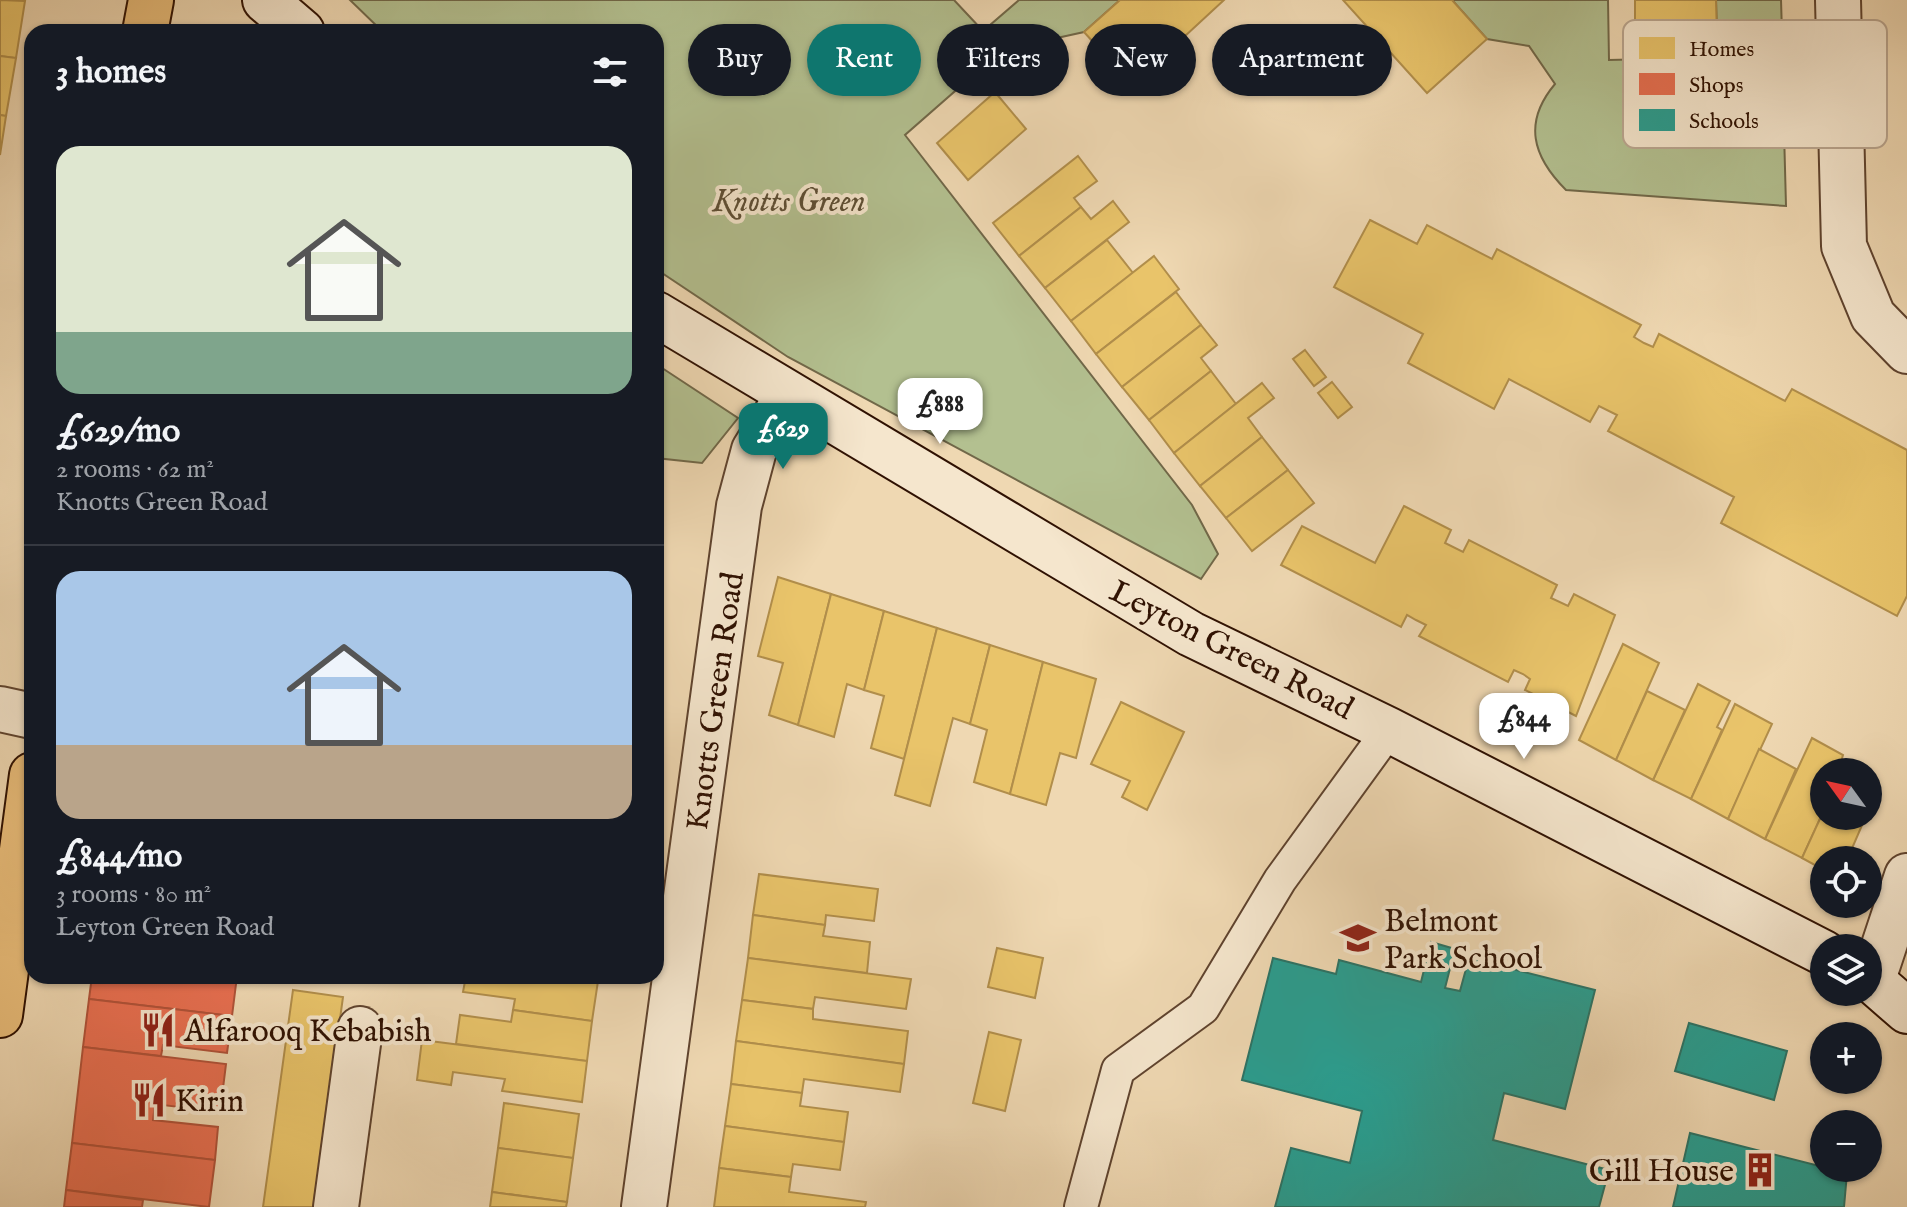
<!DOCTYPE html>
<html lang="en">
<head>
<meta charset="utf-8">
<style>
  body { margin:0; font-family:"IM FELL English",serif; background:#20242c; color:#f1f3f6; height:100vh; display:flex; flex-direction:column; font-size:30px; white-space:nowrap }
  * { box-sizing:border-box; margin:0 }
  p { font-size:26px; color:#9ea1a6 }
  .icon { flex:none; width:44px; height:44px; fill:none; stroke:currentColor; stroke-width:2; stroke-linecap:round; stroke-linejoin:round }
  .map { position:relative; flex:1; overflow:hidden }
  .sheet { position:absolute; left:24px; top:24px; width:640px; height:960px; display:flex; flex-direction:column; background:#171b24; border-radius:24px; box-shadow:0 2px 6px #0004 }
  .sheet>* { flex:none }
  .guide { position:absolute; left:688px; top:24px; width:760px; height:72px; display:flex; gap:16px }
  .needle { width:52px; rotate:303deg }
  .controls { position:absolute; left:1810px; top:758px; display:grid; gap:16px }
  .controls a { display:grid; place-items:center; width:72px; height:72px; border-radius:50%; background:#171b24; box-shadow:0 2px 6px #0004; font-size:40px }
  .price { position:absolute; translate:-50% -68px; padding:0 18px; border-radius:16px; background:#fff; color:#222; font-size:26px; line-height:52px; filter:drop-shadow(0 2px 4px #0008) }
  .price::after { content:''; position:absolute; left:50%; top:48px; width:24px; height:18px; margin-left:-12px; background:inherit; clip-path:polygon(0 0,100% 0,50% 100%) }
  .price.on { background:#0f766e; color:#fff }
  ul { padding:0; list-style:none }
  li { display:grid; align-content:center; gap:16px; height:424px; padding:0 32px }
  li+li { border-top:2px solid #363941 }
  li span { display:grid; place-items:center; height:248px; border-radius:24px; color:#555 }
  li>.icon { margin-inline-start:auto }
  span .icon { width:144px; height:144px; fill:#fffc; stroke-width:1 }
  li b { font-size:34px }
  h2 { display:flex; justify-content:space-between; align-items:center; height:96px; padding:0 32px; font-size:34px }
  .tag { padding:0 28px; border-radius:36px; background:#171b24; box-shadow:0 2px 6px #0004; font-size:28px; line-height:72px }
  .tag.on { background:#0f766e; color:#fff }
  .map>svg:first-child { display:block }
</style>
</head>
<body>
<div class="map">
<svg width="1907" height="1207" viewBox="0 0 1907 1207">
  <rect width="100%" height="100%" fill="#efd8b2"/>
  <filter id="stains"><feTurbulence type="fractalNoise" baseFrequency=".0025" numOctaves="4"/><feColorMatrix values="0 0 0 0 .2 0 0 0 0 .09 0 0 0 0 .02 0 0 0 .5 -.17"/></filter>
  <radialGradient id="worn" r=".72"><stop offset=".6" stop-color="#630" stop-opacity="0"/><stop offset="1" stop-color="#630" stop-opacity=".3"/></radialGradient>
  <g fill="#b3c090" stroke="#716849" stroke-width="2">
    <path d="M 350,0 L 954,0 L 983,31 L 1019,0 L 1120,0 L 1084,32 L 1002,50 L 905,135 L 1192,505 L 1218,554 L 1201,579 L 788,357 L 656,269 L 656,32 L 383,32 Z"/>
    <path d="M 1452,0 L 1608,0 L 1609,60 L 1782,56 L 1786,206 L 1566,190 C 1532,156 1523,122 1555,84 L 1529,46 L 1487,39 Z"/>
    <path d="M 1716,0 L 1781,0 L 1782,33 L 1717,35 Z"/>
    <path d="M 656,364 L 738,418 L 702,463 L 656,458 Z"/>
  </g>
  <g fill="#e9c46a" stroke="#b18e4b" stroke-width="2">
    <path d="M 0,0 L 25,1 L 16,58 L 0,56 Z"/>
    <path d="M 1120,0 L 1224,0 L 1132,85 L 1084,32 Z"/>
    <path d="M 1343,0 L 1452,0 L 1487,39 L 1427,93 Z"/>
    <path d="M 1635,0 L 1716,0 L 1717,35 L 1635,37 Z"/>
    <path d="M 0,56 L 16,58 L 6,116 L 0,115 Z"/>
    <path d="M 995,92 L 1026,129 L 968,180 L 937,143 Z"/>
    <path d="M 0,115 L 6,116 L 0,155 Z"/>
    <path d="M 1078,156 L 1097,181 L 1074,198 L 1081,207 L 1019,256 L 993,223 Z"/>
    <path d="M 1113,201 L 1129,222 L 1045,288 L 1019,256 L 1081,207 L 1091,219 Z"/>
    <path d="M 1370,220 L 1417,244 L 1427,225 L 1492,259 L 1497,249 L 1641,325 L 1634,337 L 1644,343 L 1653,347 L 1659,334 L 1785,401 L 1792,389 L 1907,450 L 1907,596 L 1897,616 L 1721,523 L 1734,497 L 1608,431 L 1617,415 L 1599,406 L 1590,422 L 1509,379 L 1494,409 L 1408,363 L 1423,334 L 1334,287 Z"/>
    <path d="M 1107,240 L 1133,273 L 1071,321 L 1045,288 Z"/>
    <path d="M 1154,256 L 1179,289 L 1096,354 L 1071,321 Z"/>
    <path d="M 1176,292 L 1201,325 L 1122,387 L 1096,354 Z"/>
    <path d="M 1201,325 L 1217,345 L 1201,358 L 1211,371 L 1149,420 L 1122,387 Z"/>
    <path d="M 1305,350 L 1326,377 L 1314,386 L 1293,359 Z"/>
    <path d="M 1211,371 L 1236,404 L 1174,453 L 1149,420 Z"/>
    <path d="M 1332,382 L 1352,407 L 1338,418 L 1318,393 Z"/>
    <path d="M 1262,383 L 1274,398 L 1248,418 L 1262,437 L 1200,486 L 1174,453 Z"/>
    <path d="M 1262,437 L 1288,470 L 1226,518 L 1200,486 Z"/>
    <path d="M 1288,470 L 1314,503 L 1252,551 L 1226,518 Z"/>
    <path d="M 1404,506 L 1451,530 L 1445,543 L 1463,552 L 1469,540 L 1557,585 L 1551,598 L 1568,606 L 1574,594 L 1615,615 L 1576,716 L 1525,690 L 1530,679 L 1523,674 L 1514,670 L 1508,682 L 1419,636 L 1426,625 L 1416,620 L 1407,615 L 1401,627 L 1281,565 L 1302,526 L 1375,563 Z"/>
    <path d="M 778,577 L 831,594 L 798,725 L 769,715 L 783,663 L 758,656 Z"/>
    <path d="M 831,594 L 884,611 L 864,690 L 847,684 L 834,737 L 798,725 Z"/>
    <path d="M 884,611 L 937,628 L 904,759 L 871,748 L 884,696 L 864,690 Z"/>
    <path d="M 937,628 L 990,645 L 970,724 L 953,718 L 930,806 L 895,795 Z"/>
    <path d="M 1623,644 L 1659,663 L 1616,760 L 1579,740 Z"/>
    <path d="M 990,645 L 1043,662 L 1010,794 L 974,782 L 987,730 L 970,724 Z"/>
    <path d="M 1043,662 L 1096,679 L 1076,758 L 1060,753 L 1046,805 L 1010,794 Z"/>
    <path d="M 1698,684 L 1730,701 L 1717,727 L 1722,730 L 1691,799 L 1653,780 Z"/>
    <path d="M 1647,691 L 1685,710 L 1653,780 L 1616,760 Z"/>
    <path d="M 1121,702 L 1184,732 L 1147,810 L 1122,797 L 1130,781 L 1091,764 Z"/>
    <path d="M 1735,704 L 1772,724 L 1728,819 L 1691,799 Z"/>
    <path d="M 1812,738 L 1843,755 L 1838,772 L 1824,772 L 1824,810 L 1802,858 L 1765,839 Z"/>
    <path d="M 1759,749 L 1796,769 L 1765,839 L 1728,819 Z"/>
    <path d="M 1824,810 L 1824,816 L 1866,816 L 1847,860 L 1824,860 L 1824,870 L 1802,858 Z"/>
    <path d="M 759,874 L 878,889 L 874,921 L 826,915 L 825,925 L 753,915 Z"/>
    <path d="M 753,915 L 825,925 L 823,936 L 870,942 L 867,973 L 748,958 Z"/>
    <path d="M 997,948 L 1043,958 L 1035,998 L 988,987 Z"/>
    <path d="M 748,958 L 911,979 L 906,1009 L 815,997 L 813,1009 L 742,1000 Z"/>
    <path d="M 466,976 L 563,976 L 598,981 L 592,1021 L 513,1010 L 515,999 L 463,992 Z"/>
    <path d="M 563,976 L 598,976 L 598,981 Z"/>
    <path d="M 293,990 L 343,997 L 314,1207 L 263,1207 Z"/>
    <path d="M 742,1000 L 813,1009 L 813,1019 L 908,1031 L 904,1064 L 736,1041 Z"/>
    <path d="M 513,1010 L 592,1021 L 587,1061 L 456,1044 L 460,1015 L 511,1022 Z"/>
    <path d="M 989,1032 L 1021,1040 L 1005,1111 L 973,1103 Z"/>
    <path d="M 422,1040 L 587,1061 L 582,1102 L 502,1091 L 505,1079 L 453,1072 L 451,1085 L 417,1080 Z"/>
    <path d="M 736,1041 L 904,1064 L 900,1092 L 804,1079 L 802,1093 L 731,1084 Z"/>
    <path d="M 731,1084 L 802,1093 L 800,1106 L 848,1112 L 844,1142 L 725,1126 Z"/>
    <path d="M 504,1103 L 579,1114 L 573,1158 L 498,1148 Z"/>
    <path d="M 725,1126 L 844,1142 L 840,1170 L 793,1164 L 791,1177 L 719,1168 Z"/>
    <path d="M 498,1148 L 573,1158 L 567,1202 L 492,1192 Z"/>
    <path d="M 719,1168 L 791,1177 L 789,1192 L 866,1202 L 865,1207 L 714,1207 Z"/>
    <path d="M 492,1192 L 567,1202 L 566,1207 L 490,1207 Z"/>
  </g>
  <g fill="#e76f51" stroke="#b05339" stroke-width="2">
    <path d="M 92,976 L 237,976 L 232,1016 L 89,999 Z"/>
    <path d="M 89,999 L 232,1016 L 227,1053 L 163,1045 L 161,1056 L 83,1047 Z"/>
    <path d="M 83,1047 L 226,1064 L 220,1112 L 155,1104 L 153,1120 L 218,1127 L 215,1160 L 72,1143 Z"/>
    <path d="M 72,1143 L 215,1160 L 209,1207 L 66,1190 Z"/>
    <path d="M 66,1190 L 143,1200 L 142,1207 L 64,1207 Z"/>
  </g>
  <g fill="#2a9d8f" stroke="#2c7365" stroke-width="2">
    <path d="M 1431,942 L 1455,949 L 1445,988 L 1460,991 L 1469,958 L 1595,990 L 1565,1109 L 1504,1093 L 1493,1140 L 1609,1170 L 1599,1207 L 1275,1207 L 1291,1148 L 1350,1163 L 1362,1111 L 1242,1080 L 1273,958 L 1336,974 L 1339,960 L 1421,982 Z"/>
    <path d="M 1689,1023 L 1787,1051 L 1774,1100 L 1675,1071 Z"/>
    <path d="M 1690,1133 L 1847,1173 L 1844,1207 L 1673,1207 Z"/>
  </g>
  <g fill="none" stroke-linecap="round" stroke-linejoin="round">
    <g stroke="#5f432e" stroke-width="36">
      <path id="service" d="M 1081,1207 L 1118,1070 L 1203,1008 L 1280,880 L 1389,730"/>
    </g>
    <g stroke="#5f432e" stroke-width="48">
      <g id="minor">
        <path d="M 1838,0 L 1844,246 L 1873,316 L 1907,351"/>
        <path d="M 0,709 L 32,716"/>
        <path d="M 1873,979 L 1907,876"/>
        <path d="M 336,1207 L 360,1029"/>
        <path d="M 644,1207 L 739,506 L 754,450 L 788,395"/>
      </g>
    </g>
    <g stroke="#2f1102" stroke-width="48">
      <g id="secondary">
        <path d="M 265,0 L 302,32"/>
        <path d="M 656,314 L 1191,634 L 1389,730 L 1824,953"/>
        <path d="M 1868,977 L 1907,1011"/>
      </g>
    </g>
    <g stroke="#2f1102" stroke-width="48">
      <g id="primary">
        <path d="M 145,32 L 151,0"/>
        <path d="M 0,1015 L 32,775"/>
      </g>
    </g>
    <use href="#service" stroke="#f5e6cd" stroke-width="32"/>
    <use href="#minor" stroke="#f5e6cd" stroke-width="44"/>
    <use href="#secondary" stroke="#f5e6cd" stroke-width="44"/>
    <use href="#primary" stroke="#e8bc79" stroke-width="44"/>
  </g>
  <defs>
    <g id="school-bare" transform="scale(2.76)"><path d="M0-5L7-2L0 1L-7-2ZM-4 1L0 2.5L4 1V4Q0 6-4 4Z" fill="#8f2418" stroke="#f5e6cd" stroke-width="2.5" paint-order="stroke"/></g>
    <g id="restaurant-bare" transform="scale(2.76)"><path d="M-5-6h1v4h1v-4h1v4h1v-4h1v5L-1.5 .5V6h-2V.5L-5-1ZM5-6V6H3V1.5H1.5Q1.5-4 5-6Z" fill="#8f2418" stroke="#f5e6cd" stroke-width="2.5" paint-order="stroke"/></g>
    <g id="building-bare" transform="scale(2.76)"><path d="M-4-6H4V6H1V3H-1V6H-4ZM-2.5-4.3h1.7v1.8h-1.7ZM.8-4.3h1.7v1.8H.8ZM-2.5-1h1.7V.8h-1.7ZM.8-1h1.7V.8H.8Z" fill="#8f2418" stroke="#f5e6cd" stroke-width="2.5" paint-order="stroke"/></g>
  </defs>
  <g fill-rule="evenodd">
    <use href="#school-bare" x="1358" y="938"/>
    <use href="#restaurant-bare" x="158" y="1030"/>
    <use href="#restaurant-bare" x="149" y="1100"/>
    <use href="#building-bare" x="1760" y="1170"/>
  </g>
  <g text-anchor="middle" stroke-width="8" stroke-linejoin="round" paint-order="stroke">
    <g font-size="32" font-style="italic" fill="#5d4e34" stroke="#f5e6cd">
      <text x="789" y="211">Knotts Green</text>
    </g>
    <g font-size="32" fill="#2f1102" stroke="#f5e6cd">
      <text transform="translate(1232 649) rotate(27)" y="11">Leyton Green Road</text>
      <text transform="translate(714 701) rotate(-82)" y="11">Knotts Green Road</text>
    </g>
    <g font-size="32" fill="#2f1102" stroke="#f5e6cd" text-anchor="start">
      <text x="1384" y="931">Belmont<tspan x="1384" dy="37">Park School</tspan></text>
      <text x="184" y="1041">Alfarooq Kebabish</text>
      <text x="175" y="1111">Kirin</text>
      <text x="1734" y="1181" text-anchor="end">Gill House</text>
    </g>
  </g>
  <rect x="1623" y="20" width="264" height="128" rx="12" fill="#f5e6cd" stroke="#baa690" stroke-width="2"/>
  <rect x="1639" y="37" width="36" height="22" fill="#e9c46a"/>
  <rect x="1639" y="73" width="36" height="22" fill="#e76f51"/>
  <rect x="1639" y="109" width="36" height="22" fill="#2a9d8f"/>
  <g font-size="22" fill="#2f1102">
    <text x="1689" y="56">Homes</text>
    <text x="1689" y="92">Shops</text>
    <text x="1689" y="128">Schools</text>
  </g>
  <rect width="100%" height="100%" filter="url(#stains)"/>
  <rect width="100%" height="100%" fill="url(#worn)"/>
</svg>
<div class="controls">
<a><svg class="needle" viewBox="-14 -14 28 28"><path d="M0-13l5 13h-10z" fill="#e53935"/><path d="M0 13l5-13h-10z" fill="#9ea1a6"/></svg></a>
<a><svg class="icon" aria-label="locate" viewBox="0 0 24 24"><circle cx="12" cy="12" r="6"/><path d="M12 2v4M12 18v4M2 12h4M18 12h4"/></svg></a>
<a><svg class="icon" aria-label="layers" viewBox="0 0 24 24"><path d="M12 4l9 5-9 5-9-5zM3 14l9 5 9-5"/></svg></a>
<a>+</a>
<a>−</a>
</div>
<b class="price" style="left:940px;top:446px">£888</b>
<b class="price on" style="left:783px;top:471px">£629</b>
<b class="price" style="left:1524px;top:761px">£844</b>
<div class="guide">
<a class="tag">Buy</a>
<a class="tag on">Rent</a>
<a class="tag">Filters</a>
<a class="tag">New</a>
<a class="tag">Apartment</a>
</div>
<section class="sheet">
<h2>3 homes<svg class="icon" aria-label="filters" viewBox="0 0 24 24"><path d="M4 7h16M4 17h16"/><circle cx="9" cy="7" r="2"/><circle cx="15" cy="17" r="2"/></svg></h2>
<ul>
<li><span style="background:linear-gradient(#dfe7d0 75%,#7fa58c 0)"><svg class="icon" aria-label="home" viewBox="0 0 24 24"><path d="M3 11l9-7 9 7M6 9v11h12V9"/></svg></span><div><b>£629/mo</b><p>2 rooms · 62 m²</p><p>Knotts Green Road</p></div></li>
<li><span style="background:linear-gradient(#a9c7e8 70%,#b9a48a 0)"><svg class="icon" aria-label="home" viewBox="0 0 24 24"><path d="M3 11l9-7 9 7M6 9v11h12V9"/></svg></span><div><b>£844/mo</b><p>3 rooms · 80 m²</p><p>Leyton Green Road</p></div></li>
</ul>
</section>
</div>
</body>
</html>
